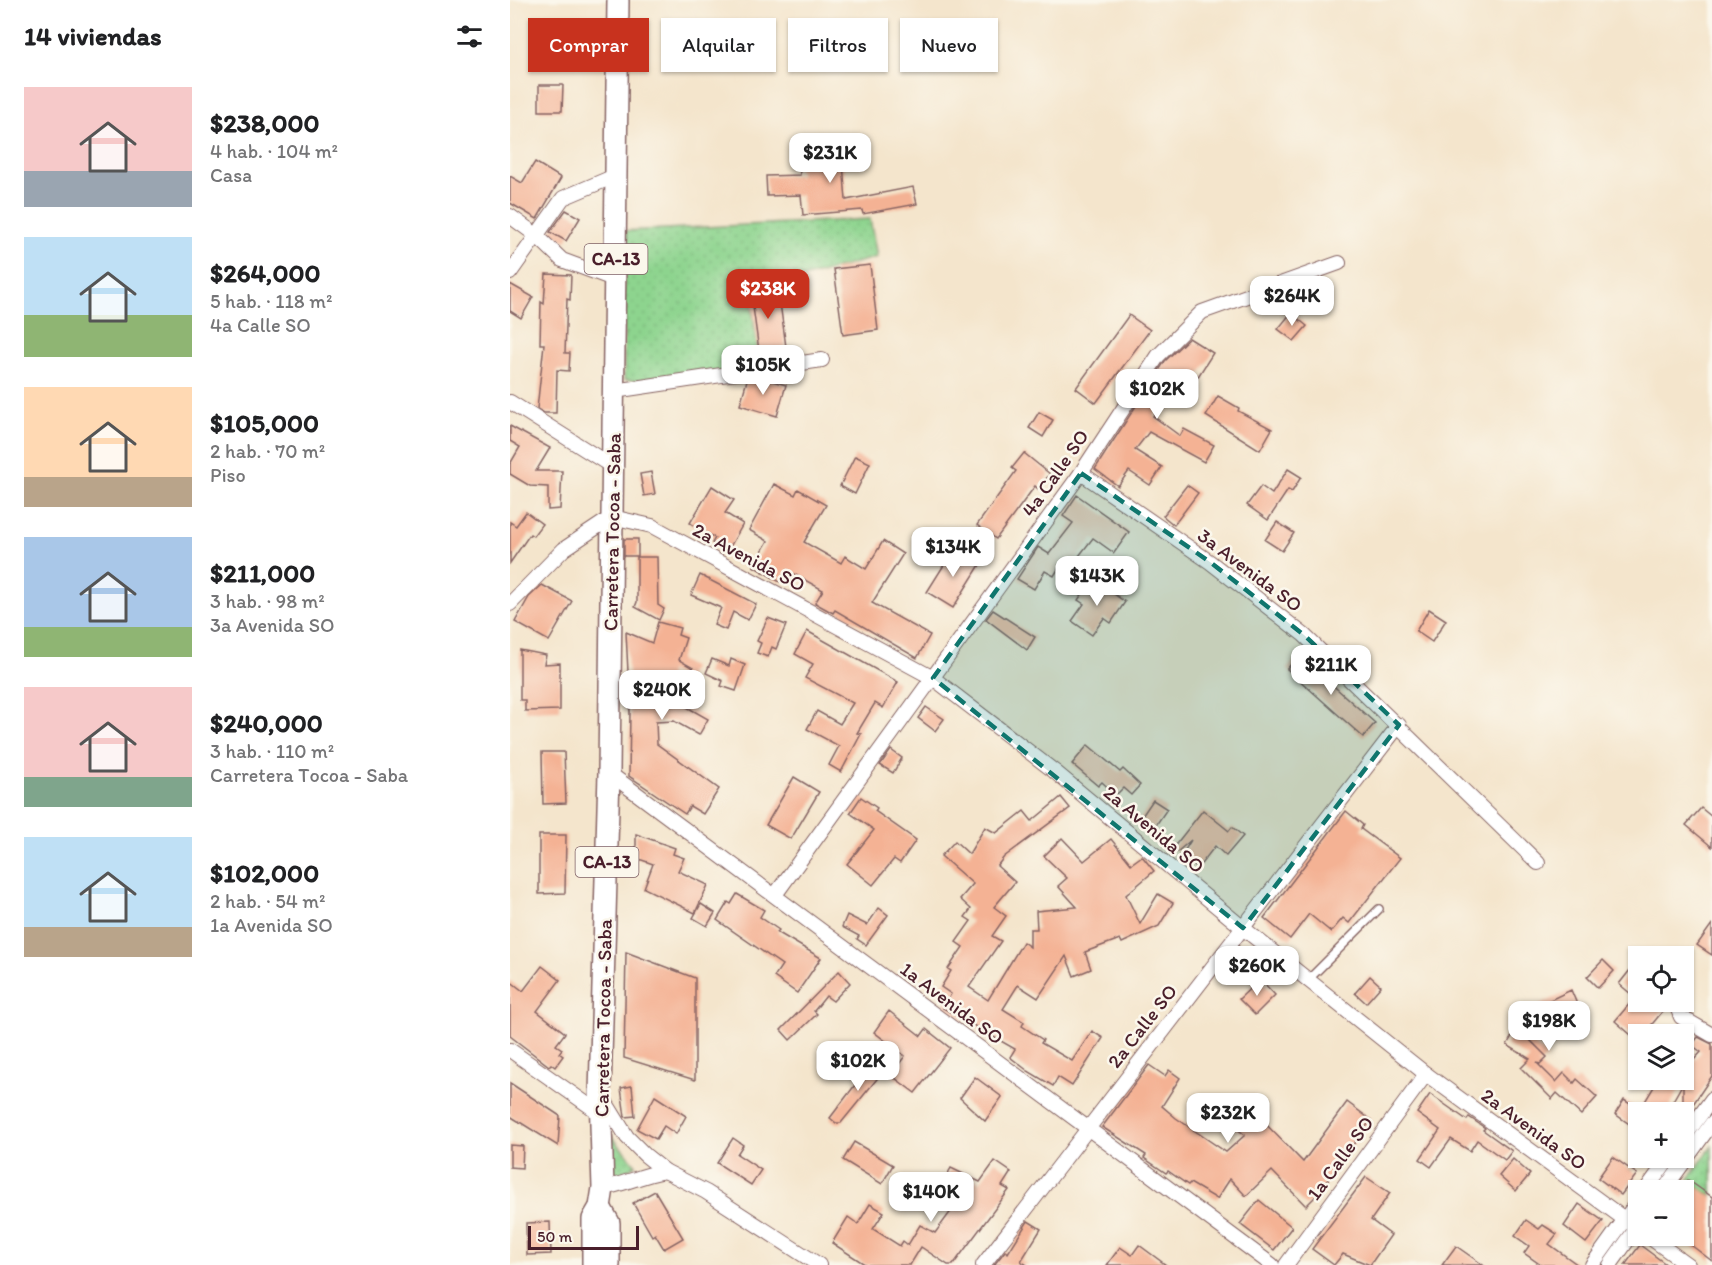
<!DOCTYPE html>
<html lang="es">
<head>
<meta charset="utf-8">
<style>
  body { margin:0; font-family:Itim,sans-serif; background:#f6f6f6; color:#202124; height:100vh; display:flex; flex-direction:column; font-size:22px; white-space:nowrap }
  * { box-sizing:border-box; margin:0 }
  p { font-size:20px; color:#757577 }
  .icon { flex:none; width:33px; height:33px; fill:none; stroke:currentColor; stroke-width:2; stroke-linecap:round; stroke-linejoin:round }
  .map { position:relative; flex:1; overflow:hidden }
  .panel { display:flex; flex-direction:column; background:#fff; width:510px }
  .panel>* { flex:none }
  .hud { position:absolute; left:18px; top:18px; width:570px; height:54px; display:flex; gap:12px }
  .fabs { position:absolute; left:1118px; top:946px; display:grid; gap:12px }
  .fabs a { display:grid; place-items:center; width:66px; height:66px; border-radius:0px; background:#fff; box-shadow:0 2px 4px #0004; font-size:30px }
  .scale { position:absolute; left:18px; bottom:15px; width:111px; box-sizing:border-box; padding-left:6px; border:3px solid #4a1f2b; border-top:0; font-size:16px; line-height:21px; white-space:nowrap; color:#4a1f2b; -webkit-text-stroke:4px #fbf7ec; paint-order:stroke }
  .price { position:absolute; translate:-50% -51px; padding:0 14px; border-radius:12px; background:#fff; color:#222; font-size:20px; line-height:39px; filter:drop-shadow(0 2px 3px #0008) }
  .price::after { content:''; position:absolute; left:50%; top:36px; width:18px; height:14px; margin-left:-9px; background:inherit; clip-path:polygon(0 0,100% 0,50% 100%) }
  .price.active { background:#c8321e; color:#fff }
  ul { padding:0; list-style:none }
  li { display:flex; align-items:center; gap:18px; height:150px; padding:0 24px }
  li span { display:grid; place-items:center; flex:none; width:168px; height:120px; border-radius:0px; color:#555 }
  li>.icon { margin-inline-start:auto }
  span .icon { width:72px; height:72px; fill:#fffc; stroke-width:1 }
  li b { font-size:26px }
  h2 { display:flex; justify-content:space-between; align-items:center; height:72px; padding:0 24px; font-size:26px }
  .chip { padding:0 21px; border-radius:0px; background:#fff; box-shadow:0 2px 4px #0004; font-size:21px; line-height:54px }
  .chip.active { background:#c8321e; color:#fff }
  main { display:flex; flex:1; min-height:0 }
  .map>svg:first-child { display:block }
</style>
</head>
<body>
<main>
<section class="panel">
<h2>14 viviendas<svg class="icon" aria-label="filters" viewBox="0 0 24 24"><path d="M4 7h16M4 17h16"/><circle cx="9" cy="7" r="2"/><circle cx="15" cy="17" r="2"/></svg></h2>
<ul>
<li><span style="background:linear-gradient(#f6c9c9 70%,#9aa5b1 0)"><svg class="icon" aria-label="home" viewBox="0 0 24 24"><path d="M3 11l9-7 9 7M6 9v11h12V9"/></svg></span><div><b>$238,000</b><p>4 hab. · 104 m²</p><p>Casa</p></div></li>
<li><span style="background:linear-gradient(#bfe0f5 65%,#8fb573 0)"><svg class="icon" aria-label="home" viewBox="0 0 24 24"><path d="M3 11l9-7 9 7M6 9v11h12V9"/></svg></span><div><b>$264,000</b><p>5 hab. · 118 m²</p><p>4a Calle SO</p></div></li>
<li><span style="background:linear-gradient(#ffd9b3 75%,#b9a48a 0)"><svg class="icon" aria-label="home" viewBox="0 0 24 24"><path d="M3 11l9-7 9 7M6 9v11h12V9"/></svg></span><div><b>$105,000</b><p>2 hab. · 70 m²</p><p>Piso</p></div></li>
<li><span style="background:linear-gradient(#a9c7e8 75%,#8fb573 0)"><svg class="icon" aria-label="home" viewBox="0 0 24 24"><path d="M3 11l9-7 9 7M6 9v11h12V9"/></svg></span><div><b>$211,000</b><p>3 hab. · 98 m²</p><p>3a Avenida SO</p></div></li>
<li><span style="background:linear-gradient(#f6c9c9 75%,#7fa58c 0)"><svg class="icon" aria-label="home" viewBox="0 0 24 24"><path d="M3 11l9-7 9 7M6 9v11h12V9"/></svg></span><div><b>$240,000</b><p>3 hab. · 110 m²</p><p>Carretera Tocoa - Saba</p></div></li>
<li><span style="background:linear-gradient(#bfe0f5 75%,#b9a48a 0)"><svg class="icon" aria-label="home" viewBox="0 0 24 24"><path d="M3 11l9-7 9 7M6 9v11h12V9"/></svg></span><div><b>$102,000</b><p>2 hab. · 54 m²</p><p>1a Avenida SO</p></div></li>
</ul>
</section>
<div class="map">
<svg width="1202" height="1265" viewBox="0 0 1202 1265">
  <defs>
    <pattern id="grass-dots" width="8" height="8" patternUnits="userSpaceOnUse" patternTransform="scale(1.5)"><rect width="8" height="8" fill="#8dd48e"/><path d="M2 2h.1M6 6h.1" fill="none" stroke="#7bb67b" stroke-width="1.8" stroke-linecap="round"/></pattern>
  </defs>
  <rect width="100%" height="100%" fill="#fbf7ec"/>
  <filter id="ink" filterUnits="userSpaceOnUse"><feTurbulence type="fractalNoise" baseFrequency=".0167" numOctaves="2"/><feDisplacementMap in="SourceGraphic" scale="12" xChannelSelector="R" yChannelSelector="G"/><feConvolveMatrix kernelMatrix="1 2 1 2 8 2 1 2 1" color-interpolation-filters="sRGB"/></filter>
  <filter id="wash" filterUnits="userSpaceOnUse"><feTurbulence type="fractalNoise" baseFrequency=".008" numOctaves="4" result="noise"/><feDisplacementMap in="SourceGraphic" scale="24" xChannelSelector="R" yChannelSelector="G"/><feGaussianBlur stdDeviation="1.35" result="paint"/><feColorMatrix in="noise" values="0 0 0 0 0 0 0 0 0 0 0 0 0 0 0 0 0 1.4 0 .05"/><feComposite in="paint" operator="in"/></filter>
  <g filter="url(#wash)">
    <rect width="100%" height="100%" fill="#f4e5cc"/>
    <g fill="url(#grass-dots)" stroke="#6c7a5c" stroke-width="1.5">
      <path d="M 360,219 L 367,257 L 240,293 L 252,383 L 114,380 L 114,231 Z"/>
      <path d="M 96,1130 L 126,1165 L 101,1179 Z"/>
      <path d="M 1202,1146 L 1202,1197 L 1178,1180 Z"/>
    </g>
    <g id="blocks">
      <g fill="#f4b294">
        <path d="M 29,85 L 53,85 L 52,111 L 29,111 Z"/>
        <path d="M 331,140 L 336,200 L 403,187 L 407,204 L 353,214 L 352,210 L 293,215 L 291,195 L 257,196 L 256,176 L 290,175 L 287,144 Z"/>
        <path d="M 25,162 L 51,178 L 27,219 L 0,203 L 0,176 L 12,183 Z"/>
        <path d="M 56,210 L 70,218 L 56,241 L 40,232 Z"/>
        <path d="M 360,265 L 368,330 L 333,335 L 324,269 Z"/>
        <path d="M 36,274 L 61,275 L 60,300 L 57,299 L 55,353 L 60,353 L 59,371 L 47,370 L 46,413 L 34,413 L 27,409 L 34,344 L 30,344 L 31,302 L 34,304 Z"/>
        <path d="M 0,284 L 23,297 L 11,318 L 0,311 Z"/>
        <path d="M 268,288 L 276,347 L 249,351 L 241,292 Z"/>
        <path d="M 781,313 L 797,326 L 784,341 L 768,329 Z"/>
        <path d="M 619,315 L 640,330 L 586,403 L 566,388 Z"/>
        <path d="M 679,338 L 703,353 L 682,386 L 672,380 L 643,416 L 670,436 L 674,429 L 704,445 L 694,462 L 639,432 L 625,450 L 652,467 L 640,485 L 619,471 L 608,486 L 585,469 L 655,361 Z"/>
        <path d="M 252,378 L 276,385 L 267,416 L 230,405 L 237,380 Z"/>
        <path d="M 708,396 L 729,408 L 728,411 L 762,429 L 750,450 L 696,416 Z"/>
        <path d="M 529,412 L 543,420 L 533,437 L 519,428 Z"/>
        <path d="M 0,426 L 40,448 L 26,471 L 52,471 L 50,509 L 38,510 L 38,487 L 20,486 L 0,474 L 0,464 L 10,447 L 0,441 Z"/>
        <path d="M 514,453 L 540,474 L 528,489 L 525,486 L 486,539 L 467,525 L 506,471 L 502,468 Z"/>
        <path d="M 345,456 L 360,463 L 345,494 L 330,486 Z"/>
        <path d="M 778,469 L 791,477 L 782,492 L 778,490 L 758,520 L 737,505 L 751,486 L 762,494 Z"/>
        <path d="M 141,472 L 145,494 L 134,496 L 130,474 Z"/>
        <path d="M 264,484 L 285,495 L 288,489 L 316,505 L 294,542 L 331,563 L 335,556 L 356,569 L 373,541 L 393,554 L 362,603 L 420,635 L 407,658 L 325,610 L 323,613 L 305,603 L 313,590 L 277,570 L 270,582 L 243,566 L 258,541 L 239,530 Z"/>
        <path d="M 677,485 L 688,493 L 664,525 L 653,516 Z"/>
        <path d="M 202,486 L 224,500 L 215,513 L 233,524 L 217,552 L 202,543 L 205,538 L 180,523 Z"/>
        <path d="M 567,495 L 619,532 L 604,553 L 583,538 L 562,565 L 554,559 L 544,576 L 535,571 L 524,589 L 507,579 L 528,547 L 539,554 L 563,523 L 553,516 Z"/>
        <path d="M 16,512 L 32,524 L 23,536 L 20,534 L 0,563 L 0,522 L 6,526 Z"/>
        <path d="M 767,522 L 784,533 L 772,551 L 755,540 Z"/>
        <rect x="114" y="539" width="14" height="17"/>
        <path d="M 444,549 L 470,565 L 443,608 L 417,592 Z"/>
        <path d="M 127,557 L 147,557 L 148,605 L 154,609 L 149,620 L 125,607 L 127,602 Z"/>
        <path d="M 190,575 L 246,604 L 238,620 L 223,612 L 216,630 L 204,625 L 211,608 L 181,595 Z"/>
        <path d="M 583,579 L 615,602 L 601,623 L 594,618 L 582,635 L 562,621 L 574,604 L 568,600 Z"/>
        <path d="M 32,585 L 62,601 L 39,641 L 5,622 L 19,597 Z"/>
        <path d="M 919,609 L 936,620 L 922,642 L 906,631 Z"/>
        <path d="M 483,610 L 525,637 L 517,650 L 476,619 Z"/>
        <path d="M 258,618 L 276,625 L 266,649 L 262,647 L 258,657 L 247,653 L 251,643 L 247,641 Z"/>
        <path d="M 148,622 L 170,628 L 168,635 L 176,638 L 169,660 L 183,668 L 176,680 L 159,671 L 161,698 L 198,719 L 189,735 L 164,721 L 146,722 L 147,744 L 209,789 L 193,814 L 180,806 L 175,814 L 119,776 L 120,712 L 116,632 L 142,643 Z"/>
        <path d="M 297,631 L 388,682 L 373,708 L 365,703 L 347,733 L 351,734 L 331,772 L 319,765 L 329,746 L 297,729 L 307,711 L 330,724 L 343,703 L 295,678 L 303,664 L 285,654 Z"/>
        <path d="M 10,650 L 36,655 L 34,664 L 50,663 L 50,710 L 15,711 L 15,700 L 10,700 Z"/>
        <path d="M 789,655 L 865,723 L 853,737 L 777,669 Z"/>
        <path d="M 202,659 L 219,666 L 221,659 L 235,665 L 226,691 L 211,686 L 213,681 L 196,673 Z"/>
        <path d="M 416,707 L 434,719 L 425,731 L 408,718 Z"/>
        <path d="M 578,745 L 610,772 L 613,769 L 630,785 L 621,795 L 613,788 L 606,795 L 592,782 L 588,786 L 562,764 Z"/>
        <path d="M 381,750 L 392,758 L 383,773 L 370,765 Z"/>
        <path d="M 32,752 L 54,752 L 56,803 L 33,804 Z"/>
        <path d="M 284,777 L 309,792 L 281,839 L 256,825 Z"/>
        <path d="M 351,797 L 367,808 L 365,811 L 406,840 L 390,863 L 384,859 L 363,885 L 337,864 L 364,830 L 340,813 Z"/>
        <path d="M 551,797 L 560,808 L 494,857 L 487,866 L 505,882 L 484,907 L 496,916 L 482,936 L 491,941 L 459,987 L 478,1000 L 513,942 L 520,947 L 520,929 L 527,929 L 526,911 L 567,907 L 548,886 L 557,878 L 534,856 L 552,838 L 574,861 L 601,839 L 621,864 L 632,856 L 644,871 L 616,895 L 630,924 L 648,894 L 663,903 L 649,926 L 612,943 L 610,939 L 575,952 L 581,969 L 564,976 L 556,956 L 528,998 L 508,985 L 493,1009 L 514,1022 L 512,1026 L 533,1040 L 531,1043 L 562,1061 L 582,1031 L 593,1038 L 562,1086 L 548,1077 L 543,1086 L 518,1071 L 500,1057 L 505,1049 L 433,1008 L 441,994 L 431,987 L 441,971 L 438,969 L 453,947 L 446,942 L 461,921 L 455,917 L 461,909 L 450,899 L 463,884 L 431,856 L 445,841 L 459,854 L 475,827 L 486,833 L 514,811 L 522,821 Z"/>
        <path d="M 643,800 L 657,809 L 644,828 L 630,819 Z"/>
        <path d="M 1191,808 L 1202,817 L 1202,847 L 1176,825 Z"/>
        <path d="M 693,810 L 719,831 L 722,827 L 733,836 L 716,856 L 705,846 L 688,868 L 672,855 L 681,840 L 667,852 L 663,848 Z"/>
        <path d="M 836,811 L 853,825 L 851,829 L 890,858 L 839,923 L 833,918 L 821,932 L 799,914 L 780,939 L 754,918 Z"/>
        <path d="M 126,834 L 165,848 L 163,854 L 174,858 L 168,871 L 198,885 L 185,913 L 134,888 L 143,864 L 126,858 Z"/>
        <path d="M 29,835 L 56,835 L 55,893 L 29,894 Z"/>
        <path d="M 227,894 L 254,910 L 250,917 L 269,930 L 267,932 L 311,958 L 287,993 L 264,977 L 272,965 L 207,920 L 218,902 L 221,904 Z"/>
        <path d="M 191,904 L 205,913 L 197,926 L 183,918 Z"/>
        <path d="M 369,908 L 378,915 L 356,945 L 347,939 L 349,936 L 332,927 L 337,915 L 357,925 Z"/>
        <path d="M 1202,924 L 1202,955 L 1187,945 Z"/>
        <path d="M 116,952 L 185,978 L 185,1080 L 114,1058 Z"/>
        <path d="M 1093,960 L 1104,971 L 1088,988 L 1077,977 Z"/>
        <path d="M 1128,960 L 1128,1000 L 1109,984 Z"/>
        <path d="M 32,966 L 50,980 L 27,1011 L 55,1033 L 46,1045 L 52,1049 L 49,1053 L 53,1056 L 45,1067 L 41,1064 L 39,1066 L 0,1036 L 0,981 L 13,991 Z"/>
        <path d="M 329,971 L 340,983 L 323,1001 L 316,996 L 304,1011 L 307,1014 L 280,1040 L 271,1030 Z"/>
        <path d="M 860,976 L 871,986 L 856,1003 L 845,993 Z"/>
        <path d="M 750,979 L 765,995 L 745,1015 L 729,999 Z"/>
        <path d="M 1061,990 L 1069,1009 L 1040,1023 L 1034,1010 L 1018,1038 L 1037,1057 L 1030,1064 L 1027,1063 L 1046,1082 L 1054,1073 L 1064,1083 L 1067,1079 L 1087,1097 L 1071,1115 L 1047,1093 L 1042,1099 L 1011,1068 L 1020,1059 L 997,1045 L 1010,1022 L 1002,1019 L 1008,1006 L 1017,1011 Z"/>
        <path d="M 1121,1002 L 1156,1002 L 1157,1006 L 1143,1023 L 1133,1035 L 1128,1035 L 1128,1041 L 1105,1021 Z"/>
        <path d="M 379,1011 L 411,1036 L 416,1029 L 440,1048 L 405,1093 L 381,1075 L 395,1056 L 364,1032 Z"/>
        <path d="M 1188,1037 L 1202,1044 L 1202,1076 L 1173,1119 L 1173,1083 L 1156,1113 L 1128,1113 L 1148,1080 L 1173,1080 L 1173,1072 L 1191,1052 L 1182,1045 Z"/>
        <path d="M 364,1060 L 375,1069 L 331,1123 L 326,1123 L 320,1118 Z"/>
        <path d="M 639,1065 L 655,1076 L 659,1070 L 670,1078 L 652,1106 L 666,1118 L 716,1152 L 735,1135 L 717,1121 L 735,1096 L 746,1104 L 741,1109 L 793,1162 L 837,1102 L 861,1120 L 814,1185 L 816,1186 L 796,1206 L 762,1171 L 736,1196 L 720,1179 L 707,1199 L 680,1183 L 678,1185 L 658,1171 L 656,1173 L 634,1158 L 636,1155 L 592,1127 Z"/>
        <path d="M 465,1077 L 492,1097 L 475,1121 L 450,1098 Z"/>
        <path d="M 0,1083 L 50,1116 L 48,1146 L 0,1116 Z"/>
        <path d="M 122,1086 L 125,1116 L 115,1117 L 111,1088 Z"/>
        <path d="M 920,1094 L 957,1120 L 959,1117 L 975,1128 L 973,1130 L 1002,1151 L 995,1160 L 967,1140 L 960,1151 L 941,1139 L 921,1167 L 910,1159 L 930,1130 L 907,1113 Z"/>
        <path d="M 145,1096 L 176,1116 L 166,1134 L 154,1126 L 146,1139 L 127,1129 Z"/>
        <path d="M 1114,1100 L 1128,1109 L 1128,1130 L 1105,1114 Z"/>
        <path d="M 223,1138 L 233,1145 L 227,1154 L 251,1170 L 241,1185 L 207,1163 Z"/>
        <path d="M 344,1142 L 383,1165 L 372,1184 L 333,1160 Z"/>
        <path d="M 0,1145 L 13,1146 L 12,1168 L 0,1167 Z"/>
        <path d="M 1103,1157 L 1127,1174 L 1111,1195 L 1088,1178 Z"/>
        <path d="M 1003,1159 L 1020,1174 L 1006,1191 L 989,1176 Z"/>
        <path d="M 485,1161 L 501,1172 L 492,1186 L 499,1190 L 443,1265 L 438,1265 L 411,1247 L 400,1265 L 356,1265 L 322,1243 L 338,1217 L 348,1224 L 360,1204 L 374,1212 L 363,1229 L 390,1246 L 393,1241 L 398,1245 L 410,1225 L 425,1233 L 442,1210 L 425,1196 L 441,1168 L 470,1182 Z"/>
        <path d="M 856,1177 L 880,1193 L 861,1220 L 881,1235 L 860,1265 L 833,1254 L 824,1265 L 802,1249 Z"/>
        <path d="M 1178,1180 L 1202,1197 L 1202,1261 L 1173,1239 L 1173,1187 Z"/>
        <path d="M 145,1191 L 173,1238 L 154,1249 L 145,1234 L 142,1236 L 123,1203 Z"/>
        <path d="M 749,1200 L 782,1227 L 764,1250 L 730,1224 Z"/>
        <path d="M 1069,1204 L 1093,1221 L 1076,1243 L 1054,1226 Z"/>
        <path d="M 1016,1220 L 1029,1229 L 1033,1225 L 1047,1234 L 1039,1244 L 1068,1265 L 1031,1265 L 1014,1253 L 1019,1246 L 1005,1236 Z"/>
        <path d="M 518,1221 L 531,1229 L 511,1261 L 517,1265 L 484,1265 L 495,1251 L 498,1253 Z"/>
        <path d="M 40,1222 L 41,1254 L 17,1255 L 16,1223 Z"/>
        <path d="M 629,1245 L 656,1265 L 597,1265 L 610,1247 L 622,1255 Z"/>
        <path d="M 1130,1245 L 1157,1265 L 1115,1265 Z"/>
        <path d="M 946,1246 L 973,1265 L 932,1265 Z"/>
      </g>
    </g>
  </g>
  <g filter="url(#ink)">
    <use href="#blocks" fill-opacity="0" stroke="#866463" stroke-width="1.5"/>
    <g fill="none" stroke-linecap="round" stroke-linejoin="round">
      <g stroke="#866463" stroke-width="10">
        <path id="lane" d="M 798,980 L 869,909"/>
      </g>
      <g stroke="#866463" stroke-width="16">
        <g id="street">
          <path d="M 0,216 L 26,235 L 52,260 L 106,280"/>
          <path d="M 0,273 L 53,198 L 107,175"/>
          <path d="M 104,391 L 312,360"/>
          <path d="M 0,402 L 103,467"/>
          <path d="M 571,473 L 700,562 L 794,635 L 1028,863"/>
          <path d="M 0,604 L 54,549 L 102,517 L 142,526 L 423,678 L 544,771 L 733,928 L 916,1074 L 1128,1229"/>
          <path d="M 99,773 L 762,1265"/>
          <path d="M 265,895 L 571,473 L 648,356 L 692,312 L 829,263"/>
          <path d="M 1165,1002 L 1171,1017 L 1202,1035"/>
          <path d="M 0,1050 L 91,1114"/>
          <path d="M 93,1098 L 117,1137 L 135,1155 L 155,1171 L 196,1192 L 309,1265"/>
          <path d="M 1173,1139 L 1202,1099"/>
          <path d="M 93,1188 C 116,1184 131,1175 155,1171"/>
          <path d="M 1135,1191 L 1159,1158"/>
          <path d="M 1153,1191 L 1202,1123"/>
          <path d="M 1138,1236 L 1178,1265"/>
          <path d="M 473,1265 L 889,725"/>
          <path d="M 776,1265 L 916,1074"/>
          <path d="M 1082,1265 L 1128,1201"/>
          <path d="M 1100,1265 L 1128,1226"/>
        </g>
      </g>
      <g stroke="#866463" stroke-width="24">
        <g id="primary">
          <path d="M 90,1207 L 99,1223 L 99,1265"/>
          <path d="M 83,1265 L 83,1219 L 90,1207 L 93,1188 L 90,1093 L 99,773 L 108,0"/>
        </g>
      </g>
      <use href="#lane" stroke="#fff" stroke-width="7"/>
      <use href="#street" stroke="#fff" stroke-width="14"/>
      <use href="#primary" stroke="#fff" stroke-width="21"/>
    </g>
  </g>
  <path fill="#0f766e" fill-opacity="0.2" stroke="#0f766e" stroke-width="4.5" stroke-dasharray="12 8" stroke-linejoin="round" d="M 571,473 L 700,562 L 794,635 L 889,725 L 733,928 L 423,678 Z"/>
  <g text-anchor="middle" stroke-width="5" stroke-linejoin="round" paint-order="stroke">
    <g fill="#fbf7ec" stroke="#7f6065" stroke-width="1.5">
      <rect x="74.5" y="244" width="63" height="30" rx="4.5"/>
      <rect x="65.5" y="847" width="63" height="30" rx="4.5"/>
    </g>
    <g font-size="18" font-weight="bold" fill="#4a1f2b">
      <text x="106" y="265">CA-13</text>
      <text x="97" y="868">CA-13</text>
    </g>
    <g font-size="20" fill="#4a1f2b" stroke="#fbf7ec">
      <text transform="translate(545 473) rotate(-55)" y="7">4a Calle SO</text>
      <text transform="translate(102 532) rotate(-89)" y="7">Carretera Tocoa - Saba</text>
      <text transform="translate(239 557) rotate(28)" y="7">2a Avenida SO</text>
      <text transform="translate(740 570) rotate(37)" y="7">3a Avenida SO</text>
      <text transform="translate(644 829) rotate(40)" y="7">2a Avenida SO</text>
      <text transform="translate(442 1003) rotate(37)" y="7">1a Avenida SO</text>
      <text transform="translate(93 1018) rotate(-89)" y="7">Carretera Tocoa - Saba</text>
      <text transform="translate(632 1026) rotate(-52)" y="7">2a Calle SO</text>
      <text transform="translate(1024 1129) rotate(36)" y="7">2a Avenida SO</text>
      <text transform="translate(830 1158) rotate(-54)" y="7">1a Calle SO</text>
    </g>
  </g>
</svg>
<div class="fabs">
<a><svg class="icon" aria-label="locate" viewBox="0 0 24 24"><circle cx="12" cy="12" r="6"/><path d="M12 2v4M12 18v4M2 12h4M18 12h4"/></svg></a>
<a><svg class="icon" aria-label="layers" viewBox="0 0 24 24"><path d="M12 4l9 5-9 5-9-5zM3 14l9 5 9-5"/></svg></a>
<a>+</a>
<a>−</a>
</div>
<div class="scale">50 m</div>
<b class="price" style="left:320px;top:184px">$231K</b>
<b class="price active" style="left:258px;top:320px">$238K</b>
<b class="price" style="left:782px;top:327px">$264K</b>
<b class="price" style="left:253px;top:396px">$105K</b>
<b class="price" style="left:647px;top:420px">$102K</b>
<b class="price" style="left:443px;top:578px">$134K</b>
<b class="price" style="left:587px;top:607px">$143K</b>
<b class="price" style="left:821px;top:696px">$211K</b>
<b class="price" style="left:152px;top:721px">$240K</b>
<b class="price" style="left:747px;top:997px">$260K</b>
<b class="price" style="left:1039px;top:1052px">$198K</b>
<b class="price" style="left:348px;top:1092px">$102K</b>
<b class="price" style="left:718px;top:1144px">$232K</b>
<b class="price" style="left:421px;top:1223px">$140K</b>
<div class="hud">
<a class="chip active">Comprar</a>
<a class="chip">Alquilar</a>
<a class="chip">Filtros</a>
<a class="chip">Nuevo</a>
</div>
</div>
</main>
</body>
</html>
